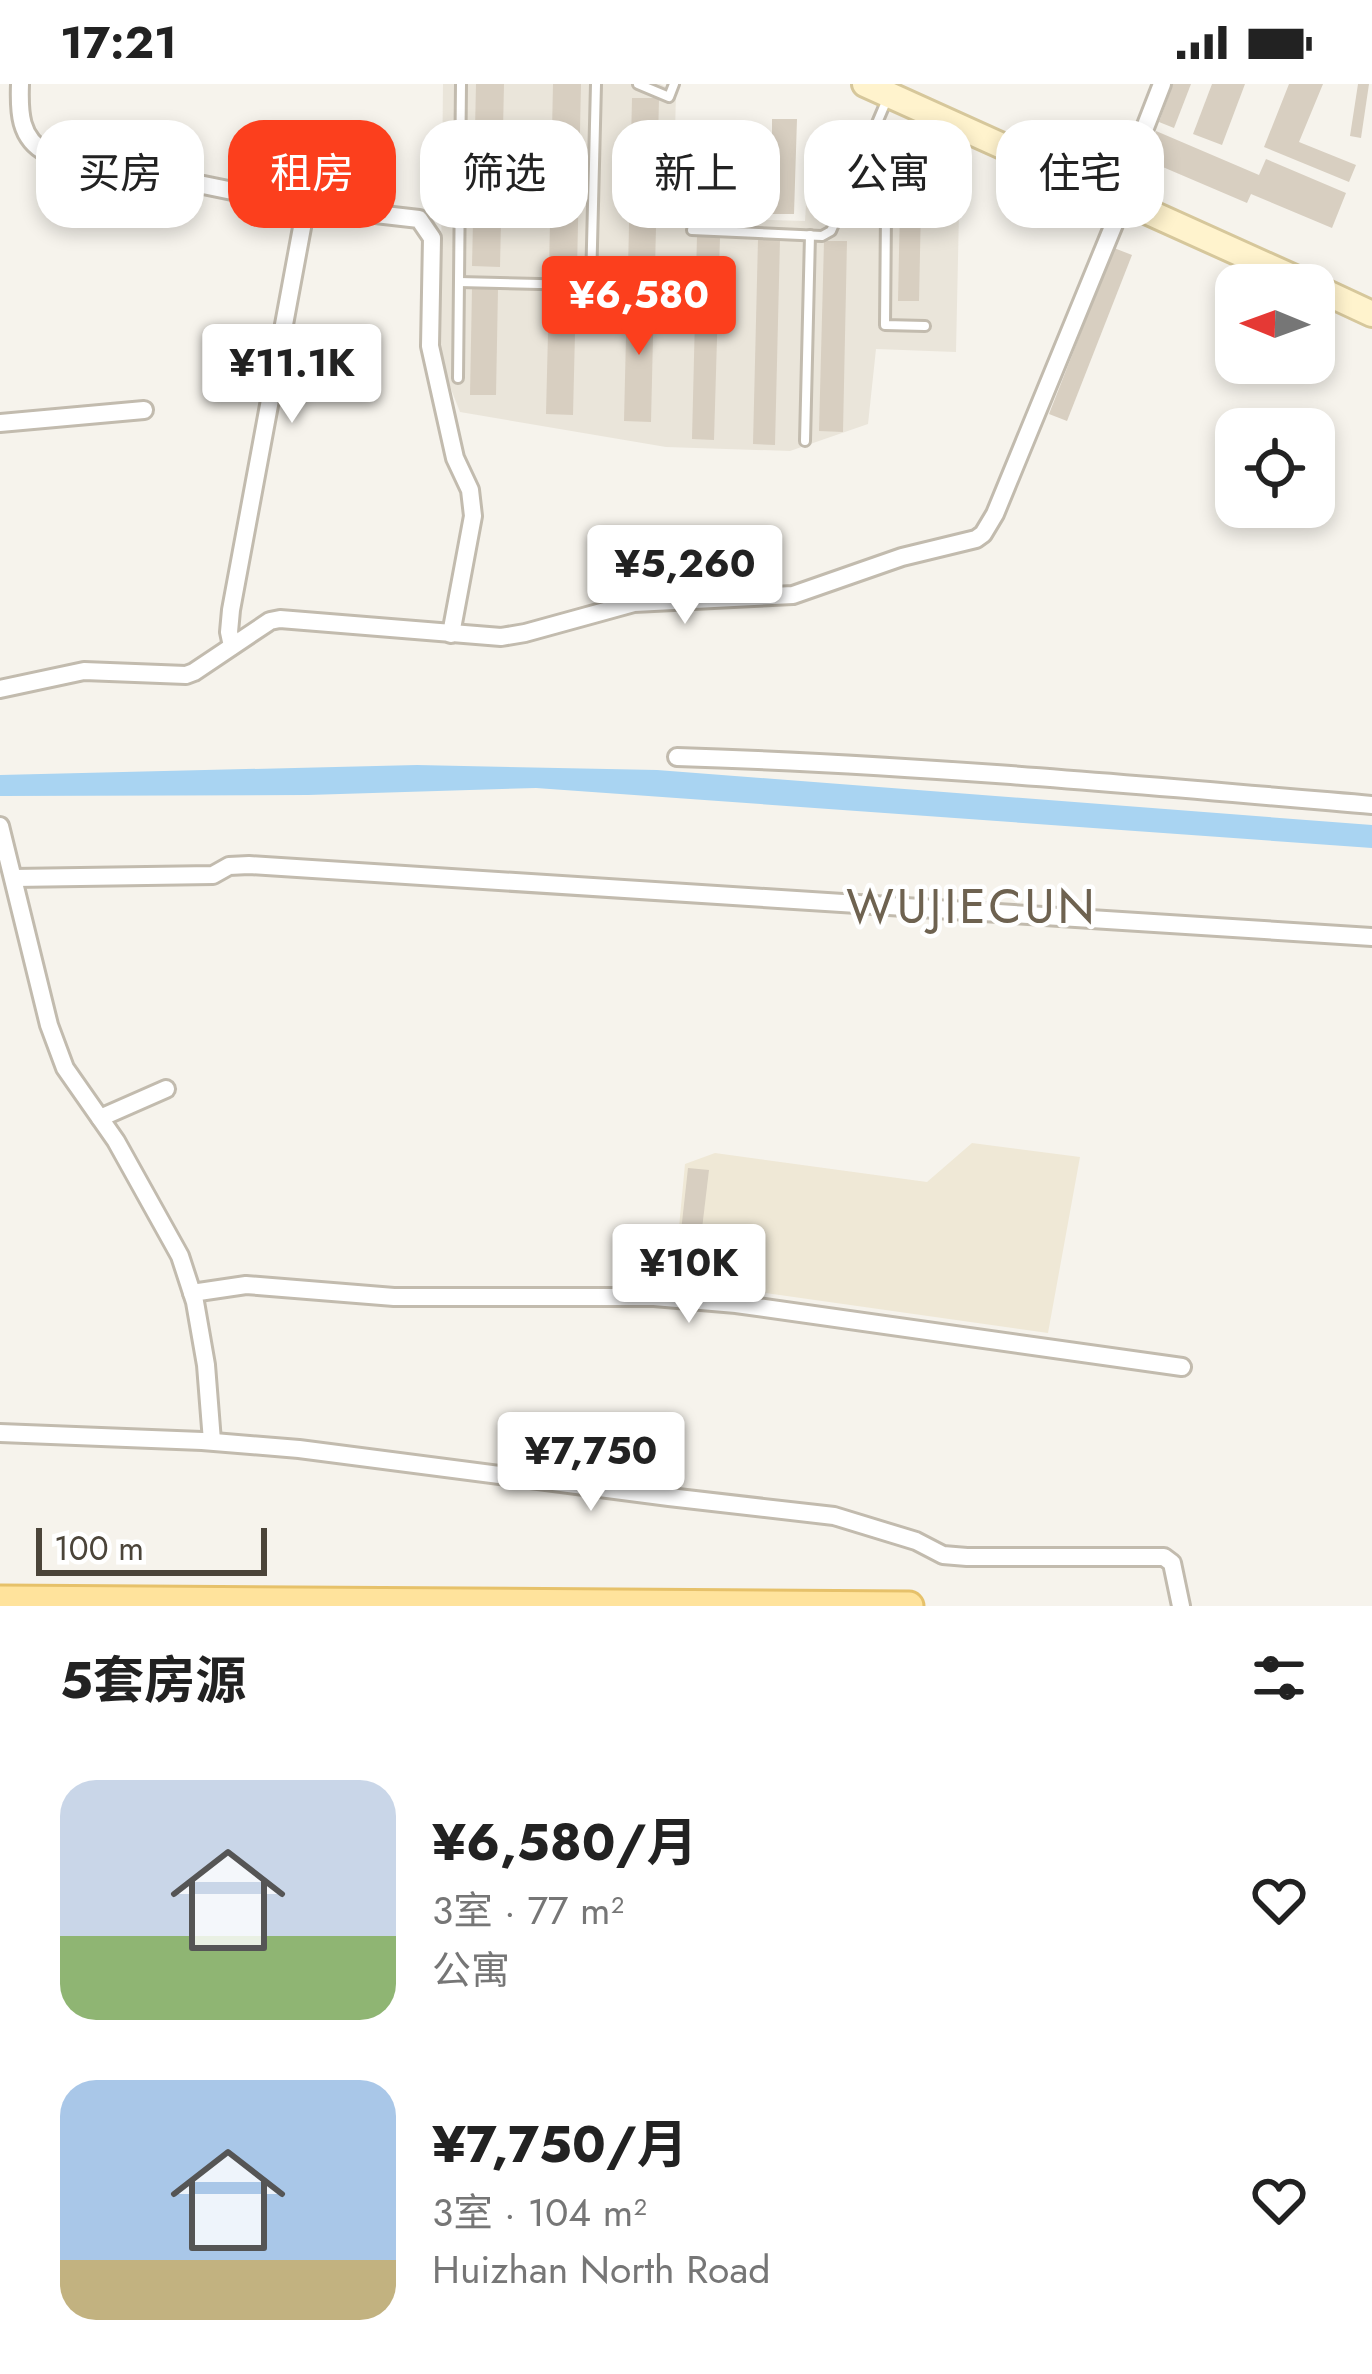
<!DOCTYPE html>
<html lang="zh">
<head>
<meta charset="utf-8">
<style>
  body { margin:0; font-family:Jost,"Noto Sans SC",sans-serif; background:#f6f6f6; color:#222; height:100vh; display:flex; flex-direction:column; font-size:45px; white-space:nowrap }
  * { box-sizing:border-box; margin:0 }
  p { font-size:39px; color:#767676 }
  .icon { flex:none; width:66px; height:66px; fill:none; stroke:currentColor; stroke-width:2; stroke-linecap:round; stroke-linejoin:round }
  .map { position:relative; height:1522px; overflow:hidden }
  .side { display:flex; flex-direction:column; background:#fff; flex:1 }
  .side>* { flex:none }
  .guide { position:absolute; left:36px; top:36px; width:1302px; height:108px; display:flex; gap:24px }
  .needle { width:78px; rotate:271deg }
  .controls { position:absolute; left:1215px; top:180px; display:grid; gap:24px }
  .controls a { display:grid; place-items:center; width:120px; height:120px; border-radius:24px; background:#fff; box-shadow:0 6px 18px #0003; font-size:60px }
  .scale { position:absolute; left:36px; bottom:30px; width:231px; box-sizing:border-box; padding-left:12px; border:6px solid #4b4439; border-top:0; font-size:33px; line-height:42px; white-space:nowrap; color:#4b4439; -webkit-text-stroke:9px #fff; paint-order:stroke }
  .price { position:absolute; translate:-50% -102px; padding:0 27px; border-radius:12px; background:#fff; color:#222; font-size:39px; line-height:78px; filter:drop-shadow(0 3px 6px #0008) }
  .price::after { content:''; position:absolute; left:50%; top:72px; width:36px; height:27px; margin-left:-18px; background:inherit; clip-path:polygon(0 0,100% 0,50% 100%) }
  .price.active { background:#fc3f1d; color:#fff }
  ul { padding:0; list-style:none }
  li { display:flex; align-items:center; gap:36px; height:300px; padding:0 60px }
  li span { display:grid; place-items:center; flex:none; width:336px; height:240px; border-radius:36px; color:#555 }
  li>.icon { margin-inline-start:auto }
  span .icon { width:144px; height:144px; fill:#fffc; stroke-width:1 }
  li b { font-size:51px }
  h2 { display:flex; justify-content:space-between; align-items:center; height:144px; padding:0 60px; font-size:51px }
  .tag { padding:0 42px; border-radius:36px; background:#fff; box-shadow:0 6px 18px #0003; font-size:42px; line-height:108px }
  .tag.active { background:#fc3f1d; color:#fff }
  .status { display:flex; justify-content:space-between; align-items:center; height:84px; padding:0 60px; background:#fff; direction:ltr }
  .status svg { height:33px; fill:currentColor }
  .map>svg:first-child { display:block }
</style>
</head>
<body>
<div class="status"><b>17:21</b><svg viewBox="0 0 49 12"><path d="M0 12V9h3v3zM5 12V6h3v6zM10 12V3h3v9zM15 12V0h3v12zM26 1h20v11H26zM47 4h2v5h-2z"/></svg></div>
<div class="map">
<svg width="1372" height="1522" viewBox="0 0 1372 1522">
  <rect width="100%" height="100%" fill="#f6f3ec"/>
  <path fill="#eae5da" d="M 443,0 L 660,0 L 676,8 L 673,133 L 805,137 L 809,68 L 959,128 L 956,268 L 876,265 L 868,340 L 790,367 L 666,363 L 460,328 L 440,277 Z"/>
  <path fill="#efe8d6" d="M 972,1059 L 1080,1073 L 1048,1249 L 674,1196 L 685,1080 L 715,1069 L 927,1098 Z"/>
  <path fill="#a9d4f2" d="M 417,681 L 657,686 L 1372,741 L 1372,764 L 536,704 L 308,711 L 0,712 L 0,691 Z"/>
  <g fill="#d8cfc1">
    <path d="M 476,0 L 504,0 L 500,183 L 472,182 Z"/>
    <path d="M 553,0 L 581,0 L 577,186 L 549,185 Z"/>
    <path d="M 1173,0 L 1191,0 L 1174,44 L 1159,38 Z"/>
    <path d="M 1212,0 L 1245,0 L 1222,61 L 1193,50 Z"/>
    <path d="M 1289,0 L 1323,0 L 1299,58 L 1356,81 L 1349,98 L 1264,63 Z"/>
    <path d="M 1358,0 L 1369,0 L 1361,54 L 1350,52 Z"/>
    <path d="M 632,14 L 659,14 L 655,186 L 628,185 Z"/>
    <path d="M 772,35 L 797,35 L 794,130 L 770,130 L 770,107 L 760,106 L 761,54 L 772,54 Z"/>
    <path d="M 698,38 L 749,39 L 747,127 L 696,126 Z"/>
    <path d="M 1156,47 L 1259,91 L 1266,75 L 1346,109 L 1332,144 L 1251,110 L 1247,119 L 1144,75 Z"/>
    <path d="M 900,122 L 921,122 L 919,217 L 898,217 Z"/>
    <path d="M 697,152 L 720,153 L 714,356 L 692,355 Z"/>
    <path d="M 758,155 L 780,155 L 775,361 L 753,360 Z"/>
    <path d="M 824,157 L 847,157 L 843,348 L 819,347 Z"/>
    <path d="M 1114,164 L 1132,171 L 1067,337 L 1049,330 Z"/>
    <path d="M 472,205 L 498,205 L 496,311 L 470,311 Z"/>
    <path d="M 549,208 L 576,208 L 573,331 L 546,330 Z"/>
    <path d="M 627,210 L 654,210 L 651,338 L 624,337 Z"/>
    <path d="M 688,1084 L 709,1086 L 696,1195 L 676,1193 Z"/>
  </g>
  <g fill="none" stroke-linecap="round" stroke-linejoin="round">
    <g stroke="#c2bbae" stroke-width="14">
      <g id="lane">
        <path d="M 638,0 L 669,13 L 674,0"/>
        <path d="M 849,106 L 880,121 L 886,129 L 885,241 L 925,242"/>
        <path d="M 692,146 L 822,152 L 831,147 L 888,13"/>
        <path d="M 459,198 L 662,203"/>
        <path d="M 591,201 L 596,0"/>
        <path d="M 458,294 L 461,0"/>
        <path d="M 805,357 L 810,151"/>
      </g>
    </g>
    <g stroke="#c2bbae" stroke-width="22">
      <g id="street">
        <path d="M 20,0 C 19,27 19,55 47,69 L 306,122 L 419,135 L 432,154 L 430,262 L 455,374 L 470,406 L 473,432 L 451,550"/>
        <path d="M 1118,113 L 1162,0"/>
        <path d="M 0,339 L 144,326"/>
        <path d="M 232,562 L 229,548 L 231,526 L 306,122"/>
        <path d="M 0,605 L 84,587 L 186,591 L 194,588 L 270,537 L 280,535 L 501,553 L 525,549 L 634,519 L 793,511 L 902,473 L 976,455 L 983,450 L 995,430 L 1124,116"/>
        <path d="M 677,673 C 909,680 1141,701 1372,721"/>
        <path d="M 0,742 L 49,941 L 65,984 L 116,1057 L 180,1172 L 195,1218 L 206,1281 L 212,1357"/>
        <path d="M 14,794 L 213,791 L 229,782 L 249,781 L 1372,853"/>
        <path d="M 100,1034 L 166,1005"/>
        <path d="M 192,1209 L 246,1201 L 394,1213 L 654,1213 L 736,1220 L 1182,1283"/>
        <path d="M 0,1349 L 202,1357 L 299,1365 L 669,1413 L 834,1432 L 916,1457 L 943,1471 L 967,1473 L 1164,1473 L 1172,1479 L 1181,1522"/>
      </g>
    </g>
    <g stroke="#d6c79b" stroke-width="30">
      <g id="secondary">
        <path d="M 865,0 L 1310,201"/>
        <path d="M 1314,203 L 1372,230"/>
      </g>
    </g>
    <g stroke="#e6c16a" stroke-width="33">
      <path id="primary" d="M 0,1516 L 909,1522"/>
    </g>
    <use href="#lane" stroke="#fff" stroke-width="8"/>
    <use href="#street" stroke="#fff" stroke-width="16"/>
    <use href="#secondary" stroke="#fff3cd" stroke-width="24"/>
    <use href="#primary" stroke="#ffe39c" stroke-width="27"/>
  </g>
  <g text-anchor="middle" stroke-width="9" stroke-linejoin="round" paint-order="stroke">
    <g font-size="48" letter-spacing="3" fill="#6e6250" stroke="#fff">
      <text x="972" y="839">WUJIECUN</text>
    </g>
  </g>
</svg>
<div class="controls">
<a><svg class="needle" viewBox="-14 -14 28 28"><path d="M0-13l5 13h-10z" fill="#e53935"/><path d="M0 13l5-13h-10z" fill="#767676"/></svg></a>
<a><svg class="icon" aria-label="locate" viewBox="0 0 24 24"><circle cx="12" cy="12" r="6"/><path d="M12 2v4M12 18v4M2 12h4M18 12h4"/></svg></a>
</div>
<div class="scale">100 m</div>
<b class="price active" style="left:639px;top:274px">¥6,580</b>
<b class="price" style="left:292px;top:342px">¥11.1K</b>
<b class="price" style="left:685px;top:543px">¥5,260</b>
<b class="price" style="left:689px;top:1242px">¥10K</b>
<b class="price" style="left:591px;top:1430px">¥7,750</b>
<div class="guide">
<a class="tag">买房</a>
<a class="tag active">租房</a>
<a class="tag">筛选</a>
<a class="tag">新上</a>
<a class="tag">公寓</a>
<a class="tag">住宅</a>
</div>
</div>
<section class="side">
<h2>5套房源<svg class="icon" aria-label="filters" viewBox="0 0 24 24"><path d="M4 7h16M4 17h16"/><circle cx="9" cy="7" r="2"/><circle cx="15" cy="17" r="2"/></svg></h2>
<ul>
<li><span style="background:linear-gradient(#c9d6e8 65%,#8fb573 0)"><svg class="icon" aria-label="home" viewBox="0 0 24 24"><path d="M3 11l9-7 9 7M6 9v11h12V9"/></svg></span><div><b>¥6,580/月</b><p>3室 · 77 m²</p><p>公寓</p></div><svg class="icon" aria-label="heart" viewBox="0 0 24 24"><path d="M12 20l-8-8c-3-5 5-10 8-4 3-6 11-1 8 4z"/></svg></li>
<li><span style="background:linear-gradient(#a9c7e8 75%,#c2b280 0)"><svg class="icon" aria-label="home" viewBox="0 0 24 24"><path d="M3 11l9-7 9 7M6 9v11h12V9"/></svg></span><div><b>¥7,750/月</b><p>3室 · 104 m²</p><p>Huizhan North Road</p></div><svg class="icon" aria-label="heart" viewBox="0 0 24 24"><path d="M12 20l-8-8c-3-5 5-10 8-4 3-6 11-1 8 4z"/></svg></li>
</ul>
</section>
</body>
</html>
